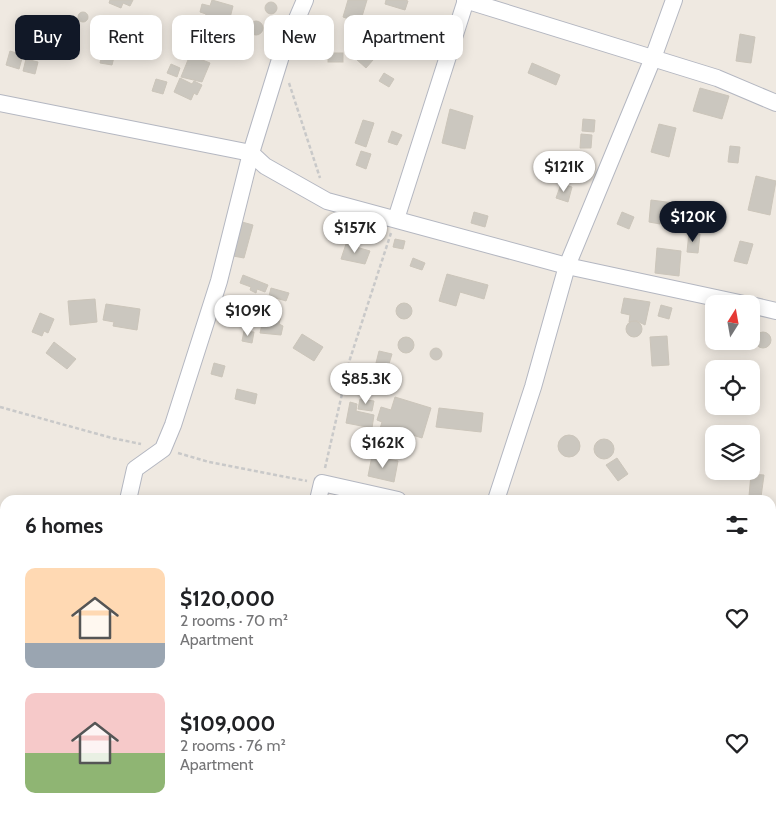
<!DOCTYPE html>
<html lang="en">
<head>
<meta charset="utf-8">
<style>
  body { margin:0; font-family:Cabin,sans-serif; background:#f2f2f2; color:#202124; height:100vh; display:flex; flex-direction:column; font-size:19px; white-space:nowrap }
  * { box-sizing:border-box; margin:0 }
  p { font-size:16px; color:#757577 }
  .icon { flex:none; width:28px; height:28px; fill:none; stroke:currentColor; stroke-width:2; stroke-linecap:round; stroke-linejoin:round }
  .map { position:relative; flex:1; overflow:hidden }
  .sheet { position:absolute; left:0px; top:495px; width:776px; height:320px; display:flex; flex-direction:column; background:#fff; border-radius:15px 15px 0 0; box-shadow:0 2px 12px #0003 }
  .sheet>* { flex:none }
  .hud { position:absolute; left:15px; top:15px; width:500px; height:45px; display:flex; gap:10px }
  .needle { width:32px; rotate:11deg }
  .fabs { position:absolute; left:705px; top:295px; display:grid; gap:10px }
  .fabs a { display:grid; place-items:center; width:55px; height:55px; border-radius:10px; background:#fff; box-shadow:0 2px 12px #0003; font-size:25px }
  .price { position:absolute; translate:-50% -42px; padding:0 11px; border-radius:18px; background:#fff; color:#222; font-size:16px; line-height:32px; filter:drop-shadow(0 1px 2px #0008) }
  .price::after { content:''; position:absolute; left:50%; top:30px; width:15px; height:11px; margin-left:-8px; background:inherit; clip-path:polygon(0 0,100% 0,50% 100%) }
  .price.on { background:#111827; color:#fff }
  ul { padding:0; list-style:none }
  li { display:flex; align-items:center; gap:15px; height:125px; padding:0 25px }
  li span { display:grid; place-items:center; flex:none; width:140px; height:100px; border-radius:10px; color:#555 }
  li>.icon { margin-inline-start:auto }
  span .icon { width:60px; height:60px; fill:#fffc; stroke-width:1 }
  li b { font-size:21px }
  h2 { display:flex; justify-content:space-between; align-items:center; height:60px; padding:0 25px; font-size:21px }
  .tag { padding:0 18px; border-radius:10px; background:#fff; box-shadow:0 2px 12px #0003; font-size:18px; line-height:45px }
  .tag.on { background:#111827; color:#fff }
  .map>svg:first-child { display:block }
</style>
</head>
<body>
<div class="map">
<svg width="776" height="815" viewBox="0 0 776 815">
  <rect width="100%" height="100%" fill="#efe9e1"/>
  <g fill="#cbc7bf" stroke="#cbc5ba">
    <path d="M 110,0 L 133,0 L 130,6 L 123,3 L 121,8 L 109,3 Z"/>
    <path d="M 212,0 L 233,6 L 228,26 L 205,19 L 206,14 L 200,12 L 202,4 L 210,6 Z"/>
    <path d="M 348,0 L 367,0 L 360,23 L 343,17 Z"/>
    <path d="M 386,0 L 405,0 L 408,1 L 405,10 L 385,4 Z"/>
    <circle cx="271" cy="8" r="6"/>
    <circle cx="83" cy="17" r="5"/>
    <path d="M 120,17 L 134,20 L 131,31 L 118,27 Z"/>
    <circle cx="256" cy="28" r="7"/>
    <path d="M 312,22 L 322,24 L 316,33 L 306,27 Z"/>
    <path d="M 740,34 L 755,37 L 751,63 L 736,61 Z"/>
    <path d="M 10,51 L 23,55 L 19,69 L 6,65 Z"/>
    <path d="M 103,51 L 115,53 L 112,65 L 100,63 Z"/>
    <path d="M 364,51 L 373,60 L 366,68 L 356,59 Z"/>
    <rect x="328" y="53" width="15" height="9"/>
    <path d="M 190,55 L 210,63 L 202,82 L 181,77 Z"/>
    <path d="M 26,59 L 38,62 L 35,74 L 23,71 Z"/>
    <path d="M 532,63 L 560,75 L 556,85 L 528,73 Z"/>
    <path d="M 171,64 L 180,68 L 177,77 L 167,73 Z"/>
    <path d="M 384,73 L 394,79 L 389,87 L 379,81 Z"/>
    <path d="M 180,78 L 192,84 L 194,81 L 202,85 L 197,95 L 194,93 L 191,100 L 174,92 Z"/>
    <path d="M 156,79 L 167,82 L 163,94 L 152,91 Z"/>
    <path d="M 700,88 L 729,96 L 722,119 L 693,111 Z"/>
    <path d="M 450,109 L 473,116 L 465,149 L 442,143 Z"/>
    <path d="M 583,119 L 595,120 L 594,132 L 582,131 Z"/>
    <path d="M 363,120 L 374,123 L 366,147 L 355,143 Z"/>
    <path d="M 659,124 L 676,128 L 669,157 L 651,152 Z"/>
    <path d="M 392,131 L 402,135 L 397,145 L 388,142 Z"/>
    <path d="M 581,134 L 592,135 L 591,148 L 580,148 Z"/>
    <path d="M 730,146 L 740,147 L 738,163 L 728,162 Z"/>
    <path d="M 361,151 L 371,154 L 366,169 L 356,165 Z"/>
    <path d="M 756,176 L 776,181 L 770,215 L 748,210 Z"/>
    <path d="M 561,184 L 572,187 L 568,202 L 556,198 Z"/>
    <path d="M 651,200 L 674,203 L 673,215 L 661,213 L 660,224 L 649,222 Z"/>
    <path d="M 683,207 L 694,210 L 692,219 L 681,216 Z"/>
    <path d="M 474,212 L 488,216 L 485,227 L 471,223 Z"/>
    <path d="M 622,212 L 634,217 L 629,229 L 617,224 Z"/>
    <path d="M 347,216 L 358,218 L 356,226 L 345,223 Z"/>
    <path d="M 242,222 L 253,225 L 244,258 L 233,256 Z"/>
    <path d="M 689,232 L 700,234 L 698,253 L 687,252 Z"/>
    <path d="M 395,239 L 405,241 L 403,249 L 393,247 Z"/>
    <path d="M 740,241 L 753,244 L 747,264 L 734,261 Z"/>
    <path d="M 346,244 L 370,251 L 365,264 L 341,259 Z"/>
    <path d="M 657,248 L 681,251 L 679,276 L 655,273 Z"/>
    <path d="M 413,258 L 425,263 L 422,270 L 410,266 Z"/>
    <path d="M 447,274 L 488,285 L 484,299 L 460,292 L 456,306 L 439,301 Z"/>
    <path d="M 243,275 L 268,285 L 265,292 L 257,289 L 256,293 L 250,290 L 251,287 L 240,283 Z"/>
    <path d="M 271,288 L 289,293 L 286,301 L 269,296 Z"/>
    <path d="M 624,298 L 650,302 L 645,325 L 637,321 L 629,322 L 630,315 L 621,313 Z"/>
    <path d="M 95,299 L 97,322 L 70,325 L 68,301 Z"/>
    <circle cx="404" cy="311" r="8"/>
    <path d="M 106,304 L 140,309 L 137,330 L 113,326 L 114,322 L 103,320 Z"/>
    <path d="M 661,305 L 672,308 L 669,319 L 658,316 Z"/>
    <path d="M 265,312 L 281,316 L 279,324 L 283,326 L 281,335 L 260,333 Z"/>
    <path d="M 40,313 L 54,319 L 48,333 L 44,331 L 42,336 L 32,332 Z"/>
    <circle cx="634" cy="329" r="8"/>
    <path d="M 244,331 L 254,332 L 252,343 L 242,341 Z"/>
    <circle cx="763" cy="340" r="8"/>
    <path d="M 302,334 L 323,347 L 314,361 L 293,348 Z"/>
    <path d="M 667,336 L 669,365 L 652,366 L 650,337 Z"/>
    <circle cx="406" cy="345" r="8"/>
    <path d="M 54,342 L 76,359 L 67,369 L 46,353 Z"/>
    <circle cx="436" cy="354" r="6"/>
    <path d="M 379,351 L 392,354 L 388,367 L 376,363 Z"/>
    <path d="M 214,363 L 225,366 L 222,377 L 211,374 Z"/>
    <path d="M 237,389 L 257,394 L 255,404 L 235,399 Z"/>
    <path d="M 395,397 L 431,408 L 422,438 L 400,431 L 398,437 L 379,432 L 382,422 L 377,420 L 381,407 L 391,410 Z"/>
    <path d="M 360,399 L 374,401 L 372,411 L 358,409 Z"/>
    <path d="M 350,402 L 357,404 L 356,411 L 374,415 L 372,428 L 346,423 Z"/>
    <path d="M 439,408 L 483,413 L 481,432 L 436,427 Z"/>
    <circle cx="569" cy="446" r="11"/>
    <circle cx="604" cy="449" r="10"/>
    <path d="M 372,456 L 398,461 L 394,482 L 368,476 Z"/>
    <path d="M 617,458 L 628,474 L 618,481 L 606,465 Z"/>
    <path d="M 751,474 L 764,475 L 761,497 L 749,496 Z"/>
    <path d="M 0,679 L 5,683 L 5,695 L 0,701 Z"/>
    <path d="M 771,749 L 776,750 L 776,776 L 771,774 Z"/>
    <path d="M 250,810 L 273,810 L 272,815 L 248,815 Z"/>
    <path d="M 287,810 L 313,810 L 312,815 L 286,815 Z"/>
    <path d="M 356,810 L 382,810 L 381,815 L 355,815 Z"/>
  </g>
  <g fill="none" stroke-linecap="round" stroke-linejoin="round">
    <g stroke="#b4b7c1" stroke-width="18">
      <g id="street">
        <path d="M 465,0 L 717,78 L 776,103"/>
        <path d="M 0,103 L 251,153 L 265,166 L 327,201 L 567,266 L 744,304"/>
        <path d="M 396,219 L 466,0"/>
        <path d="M 751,305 L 776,311"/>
        <path d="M 128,500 L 135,469 L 163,449 L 173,425 L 219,281 L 251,153 L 281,56 L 305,0"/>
        <path d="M 318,500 L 322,483 L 398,500"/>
        <path d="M 496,500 L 533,387 L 567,266 L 653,58 L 674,0"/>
        <path d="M 771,549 L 776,527"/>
        <path d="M 0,581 L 5,583"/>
        <path d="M 611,810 L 628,815"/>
        <path d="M 79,815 L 80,810"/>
        <path d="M 399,815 L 401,810"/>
        <path d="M 705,815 L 707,810"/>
      </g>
    </g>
    <g stroke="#c9c9c9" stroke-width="2.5" stroke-dasharray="4 2.5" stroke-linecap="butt">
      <path d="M 289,83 L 320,178"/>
      <path d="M 0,407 L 112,438 L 141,444"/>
      <path d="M 178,453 L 209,462 L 307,481"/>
      <path d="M 325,468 L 350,359 L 391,233"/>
      <path d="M 771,620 L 776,622"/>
    </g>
    <use href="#street" stroke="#fff" stroke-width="16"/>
  </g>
</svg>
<div class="fabs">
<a><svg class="needle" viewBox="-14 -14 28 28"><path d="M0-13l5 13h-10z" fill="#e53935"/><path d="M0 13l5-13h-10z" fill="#757577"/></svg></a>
<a><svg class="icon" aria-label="locate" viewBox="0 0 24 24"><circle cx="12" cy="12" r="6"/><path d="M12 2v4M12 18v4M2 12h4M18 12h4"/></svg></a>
<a><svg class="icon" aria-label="layers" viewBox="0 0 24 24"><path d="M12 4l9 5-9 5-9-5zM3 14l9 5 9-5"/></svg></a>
</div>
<b class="price" style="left:564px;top:193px">$121K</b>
<b class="price on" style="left:693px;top:243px">$120K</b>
<b class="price" style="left:355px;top:254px">$157K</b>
<b class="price" style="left:248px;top:337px">$109K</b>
<b class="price" style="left:366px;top:405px">$85.3K</b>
<b class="price" style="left:383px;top:469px">$162K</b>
<div class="hud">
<a class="tag on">Buy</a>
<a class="tag">Rent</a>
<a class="tag">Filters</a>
<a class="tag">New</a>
<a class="tag">Apartment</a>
</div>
<section class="sheet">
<h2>6 homes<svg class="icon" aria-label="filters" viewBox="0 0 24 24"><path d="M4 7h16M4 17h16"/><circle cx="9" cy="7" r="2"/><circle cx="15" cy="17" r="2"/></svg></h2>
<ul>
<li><span style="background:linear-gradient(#ffd9b3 75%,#9aa5b1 0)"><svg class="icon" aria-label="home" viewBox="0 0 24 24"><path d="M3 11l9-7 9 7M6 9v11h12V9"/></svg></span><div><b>$120,000</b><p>2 rooms · 70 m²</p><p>Apartment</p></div><svg class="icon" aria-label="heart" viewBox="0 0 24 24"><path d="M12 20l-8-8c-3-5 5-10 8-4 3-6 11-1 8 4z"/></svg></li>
<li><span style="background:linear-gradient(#f6c9c9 60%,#8fb573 0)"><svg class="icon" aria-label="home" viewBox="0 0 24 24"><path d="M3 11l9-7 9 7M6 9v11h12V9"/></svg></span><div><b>$109,000</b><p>2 rooms · 76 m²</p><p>Apartment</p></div><svg class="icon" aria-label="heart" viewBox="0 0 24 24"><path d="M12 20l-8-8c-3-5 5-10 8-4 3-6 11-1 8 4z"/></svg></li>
</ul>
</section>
</div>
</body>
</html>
